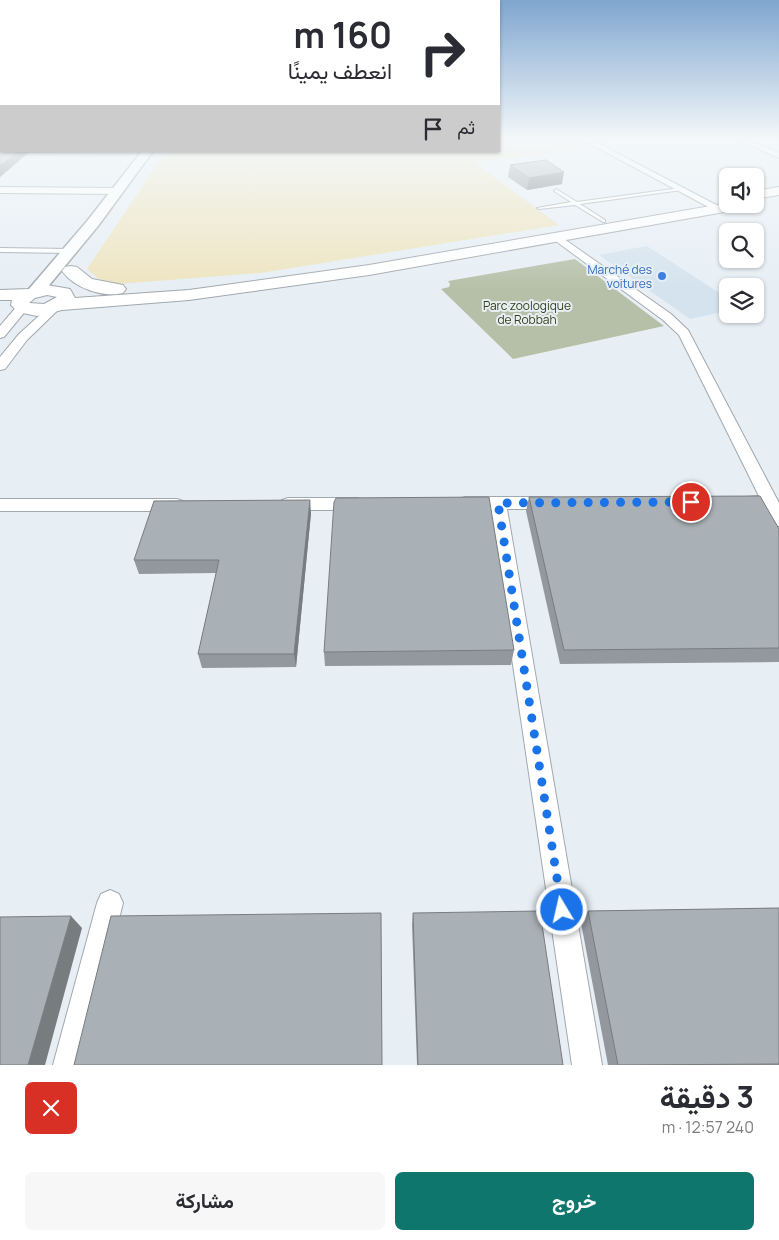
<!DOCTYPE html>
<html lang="ar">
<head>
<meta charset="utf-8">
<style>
	:root { --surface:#fff; --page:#f7f7f7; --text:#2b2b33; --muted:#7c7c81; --accent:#0f766e }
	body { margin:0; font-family:Manrope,Vazirmatn,sans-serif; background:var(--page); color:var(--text); direction:rtl; height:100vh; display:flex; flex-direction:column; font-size:19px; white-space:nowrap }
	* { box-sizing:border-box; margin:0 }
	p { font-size:16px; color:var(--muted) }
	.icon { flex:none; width:28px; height:28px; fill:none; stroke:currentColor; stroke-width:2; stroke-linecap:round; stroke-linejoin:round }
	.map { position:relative; height:1065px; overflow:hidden; direction:ltr }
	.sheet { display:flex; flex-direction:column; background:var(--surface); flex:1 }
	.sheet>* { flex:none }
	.hud { position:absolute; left:0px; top:0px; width:500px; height:152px; box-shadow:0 1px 4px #0004; direction:rtl; background:#fff; color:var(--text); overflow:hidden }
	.fabs { position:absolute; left:719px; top:168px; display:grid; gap:10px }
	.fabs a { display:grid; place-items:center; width:45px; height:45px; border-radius:8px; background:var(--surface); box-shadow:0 1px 4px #0004; font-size:25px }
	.pin { position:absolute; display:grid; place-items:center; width:42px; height:42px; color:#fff; margin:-21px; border:2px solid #fff; border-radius:50%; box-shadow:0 1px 5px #0007 }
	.me { position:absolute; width:55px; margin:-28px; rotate:351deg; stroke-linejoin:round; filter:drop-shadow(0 0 4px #0008) }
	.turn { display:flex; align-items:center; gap:18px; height:105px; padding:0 25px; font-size:22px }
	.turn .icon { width:65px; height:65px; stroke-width:2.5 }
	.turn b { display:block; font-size:35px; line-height:42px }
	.then { display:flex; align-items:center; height:48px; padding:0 25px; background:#0003; gap:10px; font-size:19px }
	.round { display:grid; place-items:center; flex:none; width:52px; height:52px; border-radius:8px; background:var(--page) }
	.overview { display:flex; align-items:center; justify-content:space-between; height:85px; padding:0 25px }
	h1 { font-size:30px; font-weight:700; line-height:38px }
	.action { display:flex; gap:10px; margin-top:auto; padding:10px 25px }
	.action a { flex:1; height:58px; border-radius:8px; background:var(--accent); color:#fff; font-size:20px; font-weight:700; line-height:58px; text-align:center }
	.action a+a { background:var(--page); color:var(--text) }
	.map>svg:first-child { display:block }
	.built { fill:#d5e3ee }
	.green { fill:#b6c0a8 }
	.sand { fill:#eee4bf }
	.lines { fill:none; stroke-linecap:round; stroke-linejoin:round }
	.lane-casing { stroke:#a1a8ae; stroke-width:2 }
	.street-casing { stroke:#a1a8ae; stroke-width:2 }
	.secondary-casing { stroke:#a1a8ae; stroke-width:3 }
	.highway-casing { stroke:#a1a8ae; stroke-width:2 }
	.lane { fill:#fff; fill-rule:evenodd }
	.street { fill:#fff; fill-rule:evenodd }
	.secondary { fill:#fff; fill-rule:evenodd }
	.highway { fill:#fff; fill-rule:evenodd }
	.wall { fill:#92989d }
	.shaded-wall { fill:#777c7f }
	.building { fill:#aab1b6; stroke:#777c7f }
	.route { stroke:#1a73e8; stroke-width:9; stroke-dasharray:0 16.2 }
	.shop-dot { fill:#3f7fe0; stroke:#e7eff5; stroke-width:2 }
	.labels { text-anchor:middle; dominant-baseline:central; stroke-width:4; stroke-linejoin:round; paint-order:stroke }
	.far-shop-label { font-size:12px; fill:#366cbe; stroke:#e7eff5; text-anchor:end }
	.far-park-label { font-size:12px; fill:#334215; stroke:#e7eff5 }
</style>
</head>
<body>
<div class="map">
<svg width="779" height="1065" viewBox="0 0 779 1065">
	<rect width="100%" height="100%" fill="#e7eff5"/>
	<path class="built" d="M647 246 727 298V311L690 319 599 255Z"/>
	<path class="green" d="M575 259 664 326 513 359 441 289 449 287 450 284 448 281Z"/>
	<path class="sand" d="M499 140H577L592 147 475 163 559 225 260 273 118 284 99 279 87 269 166 151H499Z"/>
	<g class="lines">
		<g class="lane-casing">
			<g id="lane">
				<path d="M680 188 682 190 580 204 605 220V222H603L575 205 539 209 537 208 571 202 554 191 556 189 577 202Z"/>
				<path d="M0 248 71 249 74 251 71 253 0 252Z"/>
			</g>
		</g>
		<g class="street-casing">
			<g id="street">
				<path d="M583 140H592L724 209 719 212 716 211Z"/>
				<path d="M739 140H748L779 153V158Z"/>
				<path d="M0 187 119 188 123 191 119 194 0 193Z"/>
				<path d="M557 234 671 314 688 330 779 503V526L773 524 764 508 734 506 732 502 734 498 759 496 679 335 663 320 553 239 552 237Z"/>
				<path d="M56 302 60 304 62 306 60 308 27 340 5 369 0 370V357L19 334 52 304Z"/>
				<path d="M22 304 28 308 4 337 0 338V326L18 305Z"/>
				<path d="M465 497H552L558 499 560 503 558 507 552 509H507L602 1065H572L490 509 459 507 457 503 459 499Z"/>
				<path d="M288 498H357L363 500 365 504 363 508 357 510H288L282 508 280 504 282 500Z"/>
				<path d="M0 499H177L183 501 185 505 183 509 177 511H0Z"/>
				<path d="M110 890 119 894 123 903 83 1065H53L97 903 101 894Z"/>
			</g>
		</g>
		<g class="secondary-casing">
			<path id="secondary" d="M142 151H153L98 226 41 295H29L27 292 29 289 88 220Z"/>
		</g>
		<g class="highway-casing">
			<g id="highway">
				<path d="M779 187V195L755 199V191Z"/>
				<path d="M728 203 754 204 752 207 747 208 369 275 189 300 62 310 37 316 18 312 11 305 12 300H0V290L29 289 47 285 70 289 75 298 189 290 369 265ZM47 295 57 297 44 304 29 303 35 298Z"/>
				<path d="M71 266 77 267 92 279 123 285 126 289 123 293C103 298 74 288 62 271L65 267Z"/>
			</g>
		</g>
		<use href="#lane" class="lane"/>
		<use href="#street" class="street"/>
		<use href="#secondary" class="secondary"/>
		<use href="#highway" class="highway"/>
	</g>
	<g class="wall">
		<path d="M0 140 1 151H95L94 152 28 153 0 177Z"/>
		<path d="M510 165 562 184 527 190 508 177Z"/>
		<path d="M529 497 779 529V662L560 664 526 511Z"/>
		<path d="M311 513 296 667 202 668 198 654 216 573 139 574 134 560Z"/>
		<path d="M514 650 511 665 325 666 324 652Z"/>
		<path d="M779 908V1065H608L581 923 588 911Z"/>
		<path d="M413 913 563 1065H417L412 925Z"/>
	</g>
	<g class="shaded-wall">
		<path d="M18 151H27L28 153 0 177V166Z"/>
		<path d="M564 172 562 184 527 190 529 178Z"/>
		<path d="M310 500 311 513 296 667 294 654Z"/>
		<path d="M71 916 82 928 45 1065H28Z"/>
	</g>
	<g class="building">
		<path d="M0 140H1V151H18L0 166Z"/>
		<path d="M546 160 564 172 529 178 510 165Z"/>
		<path d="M760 496 779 529V648L564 650 529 497Z"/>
		<path d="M489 497 514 650 324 652 334 502 336 498Z"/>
		<path d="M310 500 294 654H198L219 560H134L154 501Z"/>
		<path d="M779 908V1064L618 1065 588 911Z"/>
		<path d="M540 911 563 1065H418L413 913Z"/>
		<path d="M381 913 382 1065H74L111 916Z"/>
		<path d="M71 916 28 1065H0V917Z"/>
	</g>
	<linearGradient id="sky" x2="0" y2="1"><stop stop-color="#7fa6cf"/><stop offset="0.48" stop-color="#f4f8fa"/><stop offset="1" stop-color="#f4f8fa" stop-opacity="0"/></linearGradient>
	<rect width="779" height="289" fill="url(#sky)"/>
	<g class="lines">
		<path class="route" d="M562 910 498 503 691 502"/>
	</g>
	<circle class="shop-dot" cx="662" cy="276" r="5"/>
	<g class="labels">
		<g class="far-shop-label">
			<text x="652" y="269">Marché des<tspan x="652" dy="14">voitures</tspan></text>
		</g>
		<g class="far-park-label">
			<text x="527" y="305">Parc zoologique<tspan x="527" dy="14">de Robbah</tspan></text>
		</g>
	</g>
</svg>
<div class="fabs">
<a><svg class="icon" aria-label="sound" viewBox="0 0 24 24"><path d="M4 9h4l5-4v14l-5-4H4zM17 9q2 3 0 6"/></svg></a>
<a><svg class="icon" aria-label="search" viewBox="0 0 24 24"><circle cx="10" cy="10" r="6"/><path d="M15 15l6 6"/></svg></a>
<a><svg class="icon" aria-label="layers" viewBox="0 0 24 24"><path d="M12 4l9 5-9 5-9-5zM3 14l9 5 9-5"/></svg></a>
</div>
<div class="pin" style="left:691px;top:502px;background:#d93025"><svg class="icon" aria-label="arrive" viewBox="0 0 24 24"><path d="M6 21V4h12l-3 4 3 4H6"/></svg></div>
<svg class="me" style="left:562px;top:910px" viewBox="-20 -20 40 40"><circle r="17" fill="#1a73e8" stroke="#fff" stroke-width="3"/><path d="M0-11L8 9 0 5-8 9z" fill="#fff"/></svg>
<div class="hud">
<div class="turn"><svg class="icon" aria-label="right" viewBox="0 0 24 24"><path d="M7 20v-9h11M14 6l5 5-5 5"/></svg><div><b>160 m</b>انعطف يمينًا</div></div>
<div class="then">ثم<svg class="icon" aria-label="arrive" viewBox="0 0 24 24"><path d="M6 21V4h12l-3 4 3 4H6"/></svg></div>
</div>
</div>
<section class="sheet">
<div class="overview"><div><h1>3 دقيقة</h1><p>240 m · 12:57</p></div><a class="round" style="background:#d93025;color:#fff"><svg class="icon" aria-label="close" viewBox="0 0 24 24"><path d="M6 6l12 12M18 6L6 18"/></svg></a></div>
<div class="action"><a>خروج</a><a>مشاركة</a></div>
</section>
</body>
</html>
